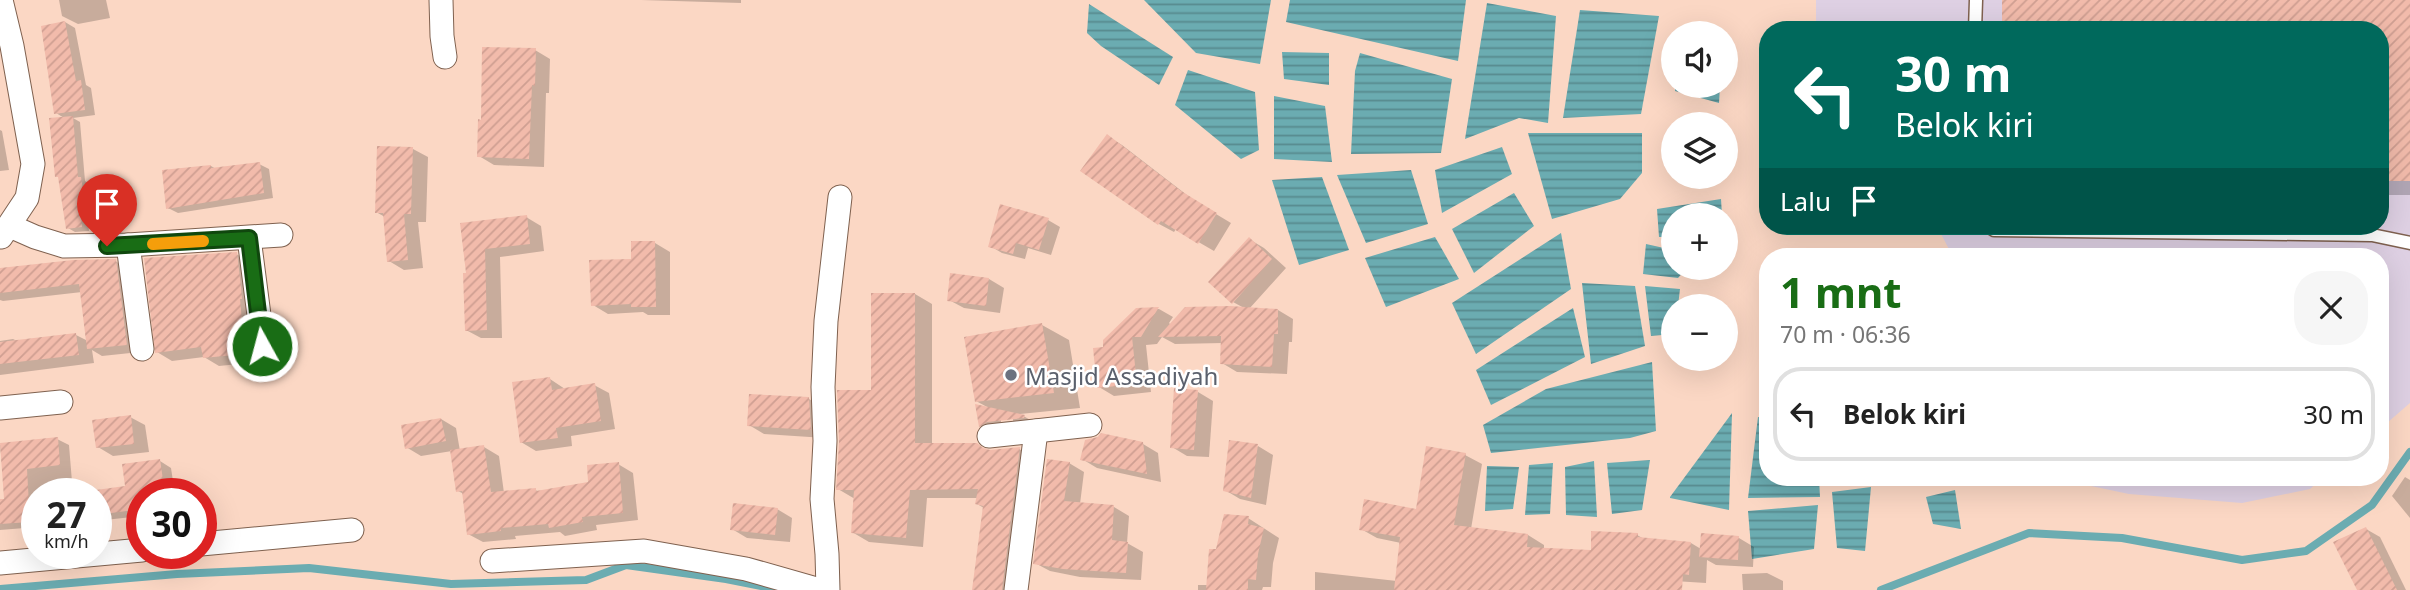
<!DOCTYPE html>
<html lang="id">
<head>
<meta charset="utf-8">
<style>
	:root { --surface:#fff; --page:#f6f6f6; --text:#222; --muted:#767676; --line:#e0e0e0; --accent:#196d15 }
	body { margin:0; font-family:"Noto Sans",sans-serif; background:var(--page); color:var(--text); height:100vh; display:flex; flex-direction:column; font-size:26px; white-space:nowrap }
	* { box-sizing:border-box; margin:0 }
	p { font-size:23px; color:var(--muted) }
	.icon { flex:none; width:38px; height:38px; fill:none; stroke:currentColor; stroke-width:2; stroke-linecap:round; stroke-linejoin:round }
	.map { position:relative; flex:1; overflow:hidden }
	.side { position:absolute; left:1759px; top:248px; width:630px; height:238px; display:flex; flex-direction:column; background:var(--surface); border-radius:28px; box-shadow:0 7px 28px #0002 }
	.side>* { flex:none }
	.top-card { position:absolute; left:1759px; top:21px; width:630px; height:214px; border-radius:28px; box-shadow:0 7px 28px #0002; background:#00695c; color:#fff; overflow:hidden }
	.tools { position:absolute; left:1661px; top:21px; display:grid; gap:14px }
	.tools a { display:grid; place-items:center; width:77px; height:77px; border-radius:50%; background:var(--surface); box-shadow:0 7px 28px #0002; font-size:35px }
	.speed { position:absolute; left:21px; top:478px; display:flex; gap:14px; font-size:35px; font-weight:700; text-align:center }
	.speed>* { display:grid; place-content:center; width:91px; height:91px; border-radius:50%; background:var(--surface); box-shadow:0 7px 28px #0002; line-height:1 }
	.speed small { font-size:18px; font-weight:400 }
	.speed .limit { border:10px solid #d22; background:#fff; color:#111 }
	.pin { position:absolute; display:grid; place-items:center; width:60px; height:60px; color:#fff; margin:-72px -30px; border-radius:50% 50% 50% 0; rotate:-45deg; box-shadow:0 0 7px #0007 }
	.pin .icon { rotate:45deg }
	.me { position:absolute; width:77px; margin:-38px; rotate:353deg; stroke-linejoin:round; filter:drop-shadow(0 0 5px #0008) }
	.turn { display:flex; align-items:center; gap:24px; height:147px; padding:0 21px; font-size:32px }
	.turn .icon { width:91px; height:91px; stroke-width:2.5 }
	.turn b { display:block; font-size:49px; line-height:60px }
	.then { display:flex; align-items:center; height:66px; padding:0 21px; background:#0003; gap:14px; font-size:26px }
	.round { display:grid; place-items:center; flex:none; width:74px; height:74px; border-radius:28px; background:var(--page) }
	.overview { display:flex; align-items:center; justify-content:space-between; height:119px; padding:0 21px }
	h1 { font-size:42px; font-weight:700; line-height:52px; color:var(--accent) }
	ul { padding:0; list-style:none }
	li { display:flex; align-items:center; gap:21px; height:94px; margin:0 14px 10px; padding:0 7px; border:4px solid var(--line); border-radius:28px }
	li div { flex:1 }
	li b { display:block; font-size:26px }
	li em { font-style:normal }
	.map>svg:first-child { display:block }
	.commercial { fill:#ded0e3 }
	.water { fill:url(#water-rules) }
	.shadow { fill:#0003; fill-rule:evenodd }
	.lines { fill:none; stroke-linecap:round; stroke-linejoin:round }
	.stream { stroke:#6bacb1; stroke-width:8 }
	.building { fill:url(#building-hatch) }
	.service-casing { stroke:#7f614f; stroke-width:15 }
	.minor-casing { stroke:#7f614f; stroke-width:25 }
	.service { stroke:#fff; stroke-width:12 }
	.minor { stroke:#fff; stroke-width:23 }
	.route-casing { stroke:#10470e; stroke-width:18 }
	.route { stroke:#196d15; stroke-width:12 }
	.slow { stroke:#f59e0b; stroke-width:12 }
	.worship-dot { fill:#6b7280; stroke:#fff; stroke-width:2.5 }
	.labels { text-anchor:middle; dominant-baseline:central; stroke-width:5; stroke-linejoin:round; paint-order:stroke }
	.worship-label { font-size:24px; fill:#5b616d; stroke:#fff; text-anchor:start }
</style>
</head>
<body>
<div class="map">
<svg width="2410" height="590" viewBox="0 0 2410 590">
	<defs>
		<pattern id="water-rules" width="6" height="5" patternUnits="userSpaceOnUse" patternTransform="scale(1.75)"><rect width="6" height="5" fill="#6bacb1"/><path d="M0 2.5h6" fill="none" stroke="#578a8e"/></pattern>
		<pattern id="building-hatch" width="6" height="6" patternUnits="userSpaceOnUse" patternTransform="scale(1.75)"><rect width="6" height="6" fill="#f2bbab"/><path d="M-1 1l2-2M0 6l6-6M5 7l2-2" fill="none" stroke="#cf9f92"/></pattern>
	</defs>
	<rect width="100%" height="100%" fill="#fbd7c4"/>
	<g class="commercial">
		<path d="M1816 0H2410V403L2380 429V257H1953L1937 226H2380V30H1816Z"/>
		<path d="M2045 478H2322L2310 489 2242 503 2129 494 2072 482 2046 480Z"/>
	</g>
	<g class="water">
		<path d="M1144 0H1271L1260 64 1196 53Z"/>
		<path d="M1290 0H1466L1458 61 1286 22Z"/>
		<path d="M1487 3 1556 16 1548 123 1519 118 1465 139Z"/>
		<path d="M1089 4 1173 57 1159 85 1101 46 1087 33Z"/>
		<path d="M1580 10 1659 16 1641 114 1563 118Z"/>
		<path d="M1282 52 1329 53V85L1284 79Z"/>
		<path d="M1360 53 1452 79 1441 153 1351 154 1355 71Z"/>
		<path d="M1188 70 1255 92 1259 150 1241 159 1175 105Z"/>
		<path d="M1675 86H1720L1719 103 1675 91Z"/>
		<path d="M1274 96 1325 106 1332 162 1274 159Z"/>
		<path d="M1528 133H1642V173L1620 199 1552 219Z"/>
		<path d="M1502 147 1512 174 1442 213 1435 170Z"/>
		<path d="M1411 170 1428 224 1366 243 1337 175Z"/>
		<path d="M1322 177 1349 250 1299 265 1272 180Z"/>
		<path d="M1514 193 1534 226 1474 273 1452 229Z"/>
		<path d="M1721 199 1722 215H1673V237H1659L1657 209Z"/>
		<path d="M1561 233 1571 289 1476 354 1452 303Z"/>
		<path d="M1435 237 1459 279 1386 307 1365 258Z"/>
		<path d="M1646 244 1673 250V268H1687L1678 278 1643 274Z"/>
		<path d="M1582 283 1635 286 1645 346 1591 364Z"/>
		<path d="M1645 286 1680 289 1678 306H1673V334L1651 336Z"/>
		<path d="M1573 308 1585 357 1491 405 1476 370Z"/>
		<path d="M1652 362 1656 431 1630 438 1491 453 1483 425 1546 389Z"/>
		<path d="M1732 413 1729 510 1670 498V497Z"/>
		<path d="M1758 417 1767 418 1768 478H1819L1820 497 1748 498Z"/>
		<path d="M1650 460 1642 510 1612 514 1607 463Z"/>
		<path d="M1594 461 1597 517 1566 515 1565 467Z"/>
		<path d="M1553 463 1550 514 1525 515 1529 465Z"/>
		<path d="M1487 466 1519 467 1513 509 1485 511Z"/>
		<path d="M1871 487 1865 551 1837 548 1832 492Z"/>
		<path d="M1955 490 1961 529 1933 524 1926 497Z"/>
		<path d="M1818 505 1814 549 1752 559 1748 511Z"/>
	</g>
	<g class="shadow">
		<path d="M59 0H106L110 18 78 24 62 16Z"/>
		<path d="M641 0H741V3Z"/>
		<path d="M2004 0H2410V195H2380V30Z"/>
		<path d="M65 22 75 28 86 85 91 88 95 115 73 118 80 122 85 181 88 183 93 213 87 214 89 231 75 232 68 228 66 119 56 113Z"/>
		<path d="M535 50 550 59 549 93H546L544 167 494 165 479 156 482 121Z"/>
		<path d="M0 130 2 131 9 170 0 171Z"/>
		<path d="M1107 136 1122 145 1196 202 1231 223 1214 251 1176 229 1174 232 1159 224Z"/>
		<path d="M413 149 428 157 426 222H418L423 268 404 270 389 261 385 217 376 212Z"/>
		<path d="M259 164 269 169 273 198 178 213 168 208 211 166 216 169Z"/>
		<path d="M1001 206 1048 220 1060 227 1051 255 1028 248 1025 259 1002 253 990 246Z"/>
		<path d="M526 217 541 226 544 251 500 257 502 338H481L466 330 468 275 462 225Z"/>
		<path d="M1249 239 1264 248 1286 268 1249 309 1278 310 1293 319 1292 342H1289L1287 374 1237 372 1222 363 1223 343 1175 344 1162 337 1157 344 1146 345 1151 392 1114 396 1099 387 1105 348 1136 310 1159 309 1173 317 1169 323 1171 325 1244 308 1233 302Z"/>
		<path d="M655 243 670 252V315H648L643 312 608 314 593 305 633 260Z"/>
		<path d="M236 254 251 262 259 362 219 366 204 357 172 361 157 352Z"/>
		<path d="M115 261 129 269 140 352 102 356 92 350 94 363 0 375V341L13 339 17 341 76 335 88 341 82 292 3 301 0 300V270Z"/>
		<path d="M989 279 1004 288 1000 313 964 308 949 300Z"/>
		<path d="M915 294 932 304V445L988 451 1019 449 1036 458 1020 590H974L984 508 977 504 978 498H927L923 547 869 542 852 532 855 499 838 489 873 392Z"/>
		<path d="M1042 325 1069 340 1080 408 1020 414 1051 432 1007 441 980 426 989 408 976 401ZM1013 418V421L1001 422V419Z"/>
		<path d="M550 379 565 389 594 385 609 393 615 429 571 436 572 446 536 451 521 442Z"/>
		<path d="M1198 392 1213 401 1209 457 1187 456 1172 447Z"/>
		<path d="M809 399 824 408 825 438 764 434 749 425Z"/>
		<path d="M130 417 145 425 149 452 113 456 98 447Z"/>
		<path d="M441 419 456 428 460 451 484 447 499 456 504 493 535 490 540 492 590 483 618 464 633 473 638 520 596 525 597 530 565 536 560 532 515 536 516 539 483 542 468 534 464 494 458 491 452 451 421 456 406 447Z"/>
		<path d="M1099 438 1143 444 1158 453 1161 482 1097 468 1082 459Z"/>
		<path d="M57 439 69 445 73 494H37V527L0 530V533V501H6L0 445Z"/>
		<path d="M1258 446 1273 455 1266 505 1240 499 1225 490Z"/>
		<path d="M1465 455 1482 464 1471 529 1528 535 1544 545V549L1592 552 1637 535 1646 540 1691 543 1701 549 1739 538 1754 547 1753 567 1716 565 1707 560 1706 583 1658 580 1657 590H1315V572L1397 581 1401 543 1377 538 1361 529 1417 511Z"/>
		<path d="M160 461 171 468 175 494H142V523L132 517 96 521V494H84L127 488Z"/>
		<path d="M1069 463 1084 472 1080 504 1114 507 1129 516 1127 543 1143 552 1141 580 1080 577 1050 571 1035 563Z"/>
		<path d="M2405 477 2410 480V518L2392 496Z"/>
		<path d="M777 509 792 518 790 542 747 538 732 529Z"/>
		<path d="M1248 518 1279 538 1273 563 1271 587H1263L1262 590H1198V585H1208Z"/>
		<path d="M2366 529 2380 537 2406 590H2359Z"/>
		<path d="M1767 573 1783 581V590H1743L1742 574Z"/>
	</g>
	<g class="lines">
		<g class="stream">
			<path d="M0 589 177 574 309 568 451 584 586 580 626 565 726 579 781 590"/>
			<path d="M1881 590 2029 533 2122 538 2242 560 2306 551 2372 505 2410 452"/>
		</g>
	</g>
	<g class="building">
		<path d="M2002 0H2410V181H2380V30H2002Z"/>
		<path d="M65 21 76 81 81 80 85 110 54 114 41 26Z"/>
		<path d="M482 47 536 48 535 86 532 85 529 159 477 157 478 119 481 120Z"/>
		<path d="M73 116 78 177H81L86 209 81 210 82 227 66 229 58 177H55L49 118Z"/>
		<path d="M1107 134 1181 191 1217 213 1198 244 1161 221 1158 225 1080 171Z"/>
		<path d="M377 146 413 147 411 214H404L408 260 387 262 383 213H375Z"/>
		<path d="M260 162 264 193 166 209 162 170 211 165V168Z"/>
		<path d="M1000 204 1049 218 1039 250 1016 243 1013 254 988 247Z"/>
		<path d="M527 215 530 244 485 249 487 330 465 331 463 273H466L460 223Z"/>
		<path d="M1249 237 1272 259 1232 304 1208 282Z"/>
		<path d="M631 241H655L656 307H631V304L591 306 589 260 631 259Z"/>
		<path d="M237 252 241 287 242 299H240L245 354 203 358 201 347 155 353 144 258Z"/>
		<path d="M116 259 127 345 87 349 79 284 0 293V268L73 260Z"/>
		<path d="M950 273 989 278 986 306 947 301Z"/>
		<path d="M871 293H915V443H977L983 448 990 450 1020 447 1002 590H972L983 506 975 504 978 489 910 490 906 538 851 533 854 490H836L839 442 837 390H871Z"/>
		<path d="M1230 306 1278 309V334H1274L1272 367 1220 364 1221 336 1158 337 1185 307Z"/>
		<path d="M1159 307 1141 337H1132L1137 384 1097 388 1093 348 1103 347V340L1136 308Z"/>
		<path d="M1042 323 1054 393 975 402 964 337Z"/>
		<path d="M76 333 79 355 0 364V342Z"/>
		<path d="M550 377 552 390 595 383 601 421 556 428 558 438 520 443 512 382Z"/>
		<path d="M1174 388 1198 390 1194 450 1170 448Z"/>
		<path d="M749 394 809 397 811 430 747 426Z"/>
		<path d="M975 404 1025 415 1024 418 987 422 979 427Z"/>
		<path d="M131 415 134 444 96 448 92 420Z"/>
		<path d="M441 418 446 441 405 449 401 425Z"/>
		<path d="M1101 433 1143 442 1147 474 1080 460 1085 440 1098 437Z"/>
		<path d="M58 437 60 465 27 469 30 522 0 524V499H4L0 443Z"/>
		<path d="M1229 440 1258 444 1251 498 1223 491Z"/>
		<path d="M484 445 491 492 536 488V491L588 482 587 465 619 462 623 513 582 517 583 522 549 528 548 524 501 528V531L467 535 462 491 456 492 450 450Z"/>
		<path d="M1426 446 1466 453 1454 525 1528 534 1527 547 1591 550V531L1638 533V537L1691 542 1689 575 1683 574 1682 590H1394L1400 537 1359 530 1364 499 1416 509Z"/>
		<path d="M160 459 165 494H142V509L96 515V490L125 486 122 464Z"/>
		<path d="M1047 459 1070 462 1064 501 1114 505 1112 540 1128 542 1126 573 1063 569 1033 564Z"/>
		<path d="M733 503 778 508 775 535 730 530Z"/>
		<path d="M1224 514 1249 516 1248 524 1264 528 1258 554 1256 580 1248 579V590H1206L1209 549H1216Z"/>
		<path d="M2366 527 2397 590H2357L2333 542Z"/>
		<path d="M1701 533 1739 536 1738 560 1699 557Z"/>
	</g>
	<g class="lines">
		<g class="service-casing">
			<g id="service">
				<path d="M1975 30 1976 0"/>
				<path d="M1988 226 1994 230 2372 235 2410 243"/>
			</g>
		</g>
		<g class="minor-casing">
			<g id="minor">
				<path d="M441 0 442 36 445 57"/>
				<path d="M10 226 35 237 64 246 128 245 281 235"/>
				<path d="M1 237 27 198 33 164 12 46 1 0"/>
				<path d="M249 238 263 346"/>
				<path d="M128 245 142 349"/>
				<path d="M0 408 61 402"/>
				<path d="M989 436 1090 425"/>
				<path d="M201 544 352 530"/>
				<path d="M492 561 644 551 746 569 820 590"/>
				<path d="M0 563 142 550"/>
				<path d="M828 590 827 554 822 499 825 441 823 387 826 321 840 197"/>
				<path d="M1016 590 1036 431"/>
			</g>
		</g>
		<use href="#service" class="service"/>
		<use href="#minor" class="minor"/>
	</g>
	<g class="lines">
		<g class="route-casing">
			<path id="route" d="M107 246 249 238 262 346"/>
		</g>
		<use href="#route" class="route"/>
		<path class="slow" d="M153 244 203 241"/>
	</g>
	<circle class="worship-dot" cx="1011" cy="375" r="7"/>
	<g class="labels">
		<g class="worship-label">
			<text x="1025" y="375">Masjid Assadiyah</text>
		</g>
	</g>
</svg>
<div class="tools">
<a><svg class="icon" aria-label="sound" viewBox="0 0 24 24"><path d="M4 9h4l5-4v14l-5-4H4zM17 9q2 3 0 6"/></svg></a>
<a><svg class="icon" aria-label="layers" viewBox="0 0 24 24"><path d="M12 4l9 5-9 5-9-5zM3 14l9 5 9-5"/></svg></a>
<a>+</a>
<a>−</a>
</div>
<div class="speed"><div>27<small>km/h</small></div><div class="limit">30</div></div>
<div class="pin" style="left:107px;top:246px;background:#d93025"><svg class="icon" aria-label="arrive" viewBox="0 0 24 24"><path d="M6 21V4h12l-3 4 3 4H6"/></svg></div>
<svg class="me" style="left:262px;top:346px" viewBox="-20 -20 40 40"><circle r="17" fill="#196d15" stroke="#fff" stroke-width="3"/><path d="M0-11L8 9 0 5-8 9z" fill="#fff"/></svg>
<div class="top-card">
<div class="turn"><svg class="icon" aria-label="left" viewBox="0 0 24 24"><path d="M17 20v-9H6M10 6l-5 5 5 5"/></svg><div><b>30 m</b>Belok kiri</div></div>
<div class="then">Lalu<svg class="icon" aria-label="arrive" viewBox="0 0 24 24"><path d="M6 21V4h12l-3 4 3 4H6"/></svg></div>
</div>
<section class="side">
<div class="overview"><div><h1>1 mnt</h1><p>70 m · 06:36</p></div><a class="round"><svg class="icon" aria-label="close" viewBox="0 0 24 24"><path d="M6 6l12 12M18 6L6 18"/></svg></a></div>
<ul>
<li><svg class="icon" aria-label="left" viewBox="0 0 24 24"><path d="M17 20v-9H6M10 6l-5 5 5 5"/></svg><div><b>Belok kiri</b></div><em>30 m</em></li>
</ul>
</section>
</div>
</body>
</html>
